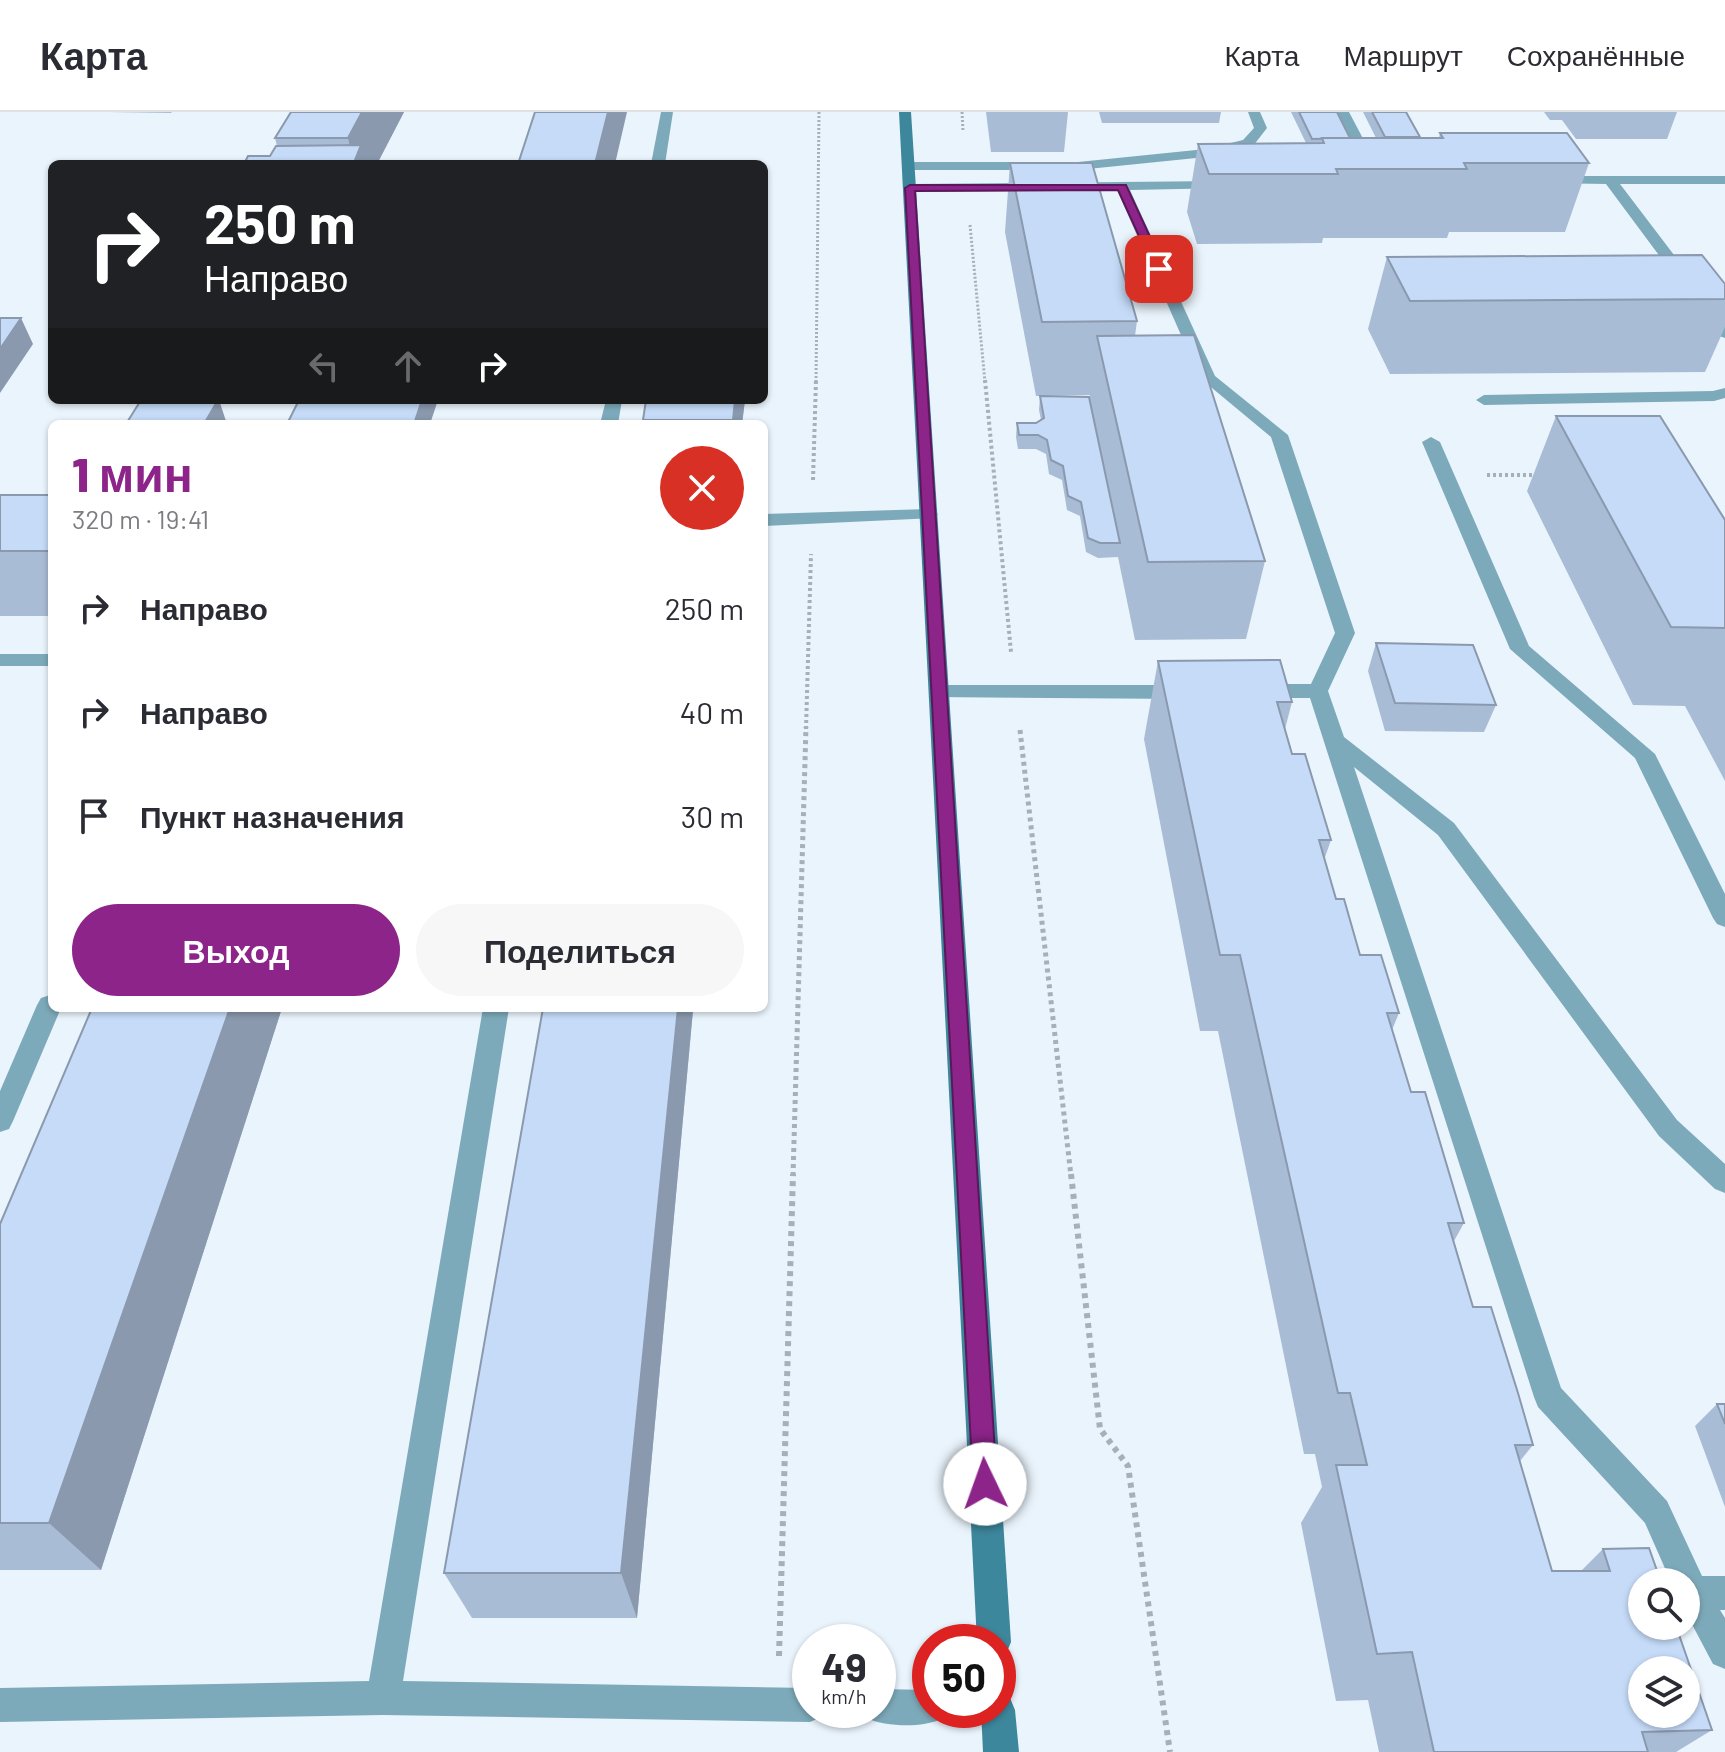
<!DOCTYPE html>
<html lang="ru">
<head>
<meta charset="utf-8">
<style>
	:root { --surface:#fff; --page:#f7f7f7; --text:#2b2b33; --muted:#7c7c81; --line:#e1e1e2; --accent:#8c2489 }
	body { margin:0; font-family:Barlow,sans-serif; background:var(--page); color:var(--text); height:100vh; display:flex; flex-direction:column; font-size:30px; white-space:nowrap }
	* { box-sizing:border-box; margin:0 }
	p { font-size:26px; color:var(--muted) }
	.icon { flex:none; width:44px; height:44px; fill:none; stroke:currentColor; stroke-width:2; stroke-linecap:round; stroke-linejoin:round }
	.map { position:relative; flex:1; overflow:hidden }
	.panel { position:absolute; left:48px; top:308px; width:720px; height:592px; display:flex; flex-direction:column; background:var(--surface); border-radius:12px; box-shadow:0 2px 6px #0004 }
	.panel>* { flex:none }
	.banner { position:absolute; left:48px; top:48px; width:720px; height:244px; border-radius:12px; box-shadow:0 2px 6px #0004; background:#202124; color:#fff; overflow:hidden }
	.fabs { position:absolute; left:1628px; top:1456px; display:grid; gap:16px }
	.fabs a { display:grid; place-items:center; width:72px; height:72px; border-radius:50%; background:var(--surface); box-shadow:0 2px 6px #0004; font-size:40px }
	.speed { position:absolute; left:792px; top:1512px; display:flex; gap:16px; font-size:40px; font-weight:700; text-align:center }
	.speed>* { display:grid; place-content:center; width:104px; height:104px; border-radius:50%; background:var(--surface); box-shadow:0 2px 6px #0004; line-height:1 }
	.speed small { font-size:20px; font-weight:400 }
	.speed .limit { border:12px solid #d22; background:#fff; color:#111 }
	.pin { position:absolute; display:grid; place-items:center; width:68px; height:68px; color:#fff; margin:-34px; border-radius:16px; box-shadow:0 4px 12px #0006 }
	.me { position:absolute; width:88px; margin:-44px; rotate:357deg; stroke-linejoin:round; filter:drop-shadow(0 0 6px #0008) }
	.turn { display:flex; align-items:center; gap:28px; height:168px; padding:0 24px; font-size:36px }
	.turn .icon { width:104px; height:104px; stroke-width:2.5 }
	.turn b { display:block; font-size:56px; line-height:68px }
	.lanes { display:flex; align-items:center; height:76px; padding:0 24px; background:#0003; justify-content:center; gap:40px; direction:ltr }
	.lanes .off { opacity:.35 }
	.round { display:grid; place-items:center; flex:none; width:84px; height:84px; border-radius:42px; background:var(--page) }
	.headline { display:flex; align-items:center; justify-content:space-between; height:136px; padding:0 24px }
	h1 { font-size:48px; font-weight:800; line-height:60px; color:var(--accent) }
	.button { display:flex; gap:16px; margin-top:auto; padding:16px 24px }
	.button a { flex:1; height:92px; border-radius:48px; background:var(--accent); color:#fff; font-size:32px; font-weight:800; line-height:92px; text-align:center }
	.button a+a { background:var(--page); color:var(--text) }
	ul { padding:0; list-style:none }
	li { display:flex; align-items:center; gap:24px; height:104px; padding:0 24px }
	li div { flex:1 }
	li b { display:block; font-size:30px }
	li em { font-style:normal }
	header { display:flex; align-items:center; gap:48px; box-sizing:border-box; height:112px; padding:0 40px; background:var(--surface); border-bottom:2px solid var(--line) }
	header strong { font-size:38px }
	nav { display:flex; gap:44px; margin-inline-start:auto; font-size:28px }
	.map>svg:first-child { display:block }
	.lines { fill:none; stroke-linecap:round; stroke-linejoin:round }
	.path-far3 { stroke:#a6b0b7; stroke-width:3; stroke-dasharray:2 2; stroke-linecap:butt }
	.path-far2 { stroke:#a6b0b7; stroke-width:4; stroke-dasharray:3 3; stroke-linecap:butt }
	.path-far1 { stroke:#a6b0b7; stroke-width:5; stroke-dasharray:4 4; stroke-linecap:butt }
	.path { stroke:#a6b0b7; stroke-width:6; stroke-dasharray:5 5; stroke-linecap:butt }
	.service { fill:#7daaba; fill-rule:evenodd }
	.secondary { fill:#3d879d; fill-rule:evenodd }
	.wall { fill:#a9bcd5 }
	.shaded-wall { fill:#8a99ae }
	.building { fill:#c5dbf8; stroke:#8a99ae; stroke-width:2; fill-rule:evenodd }
	.route { fill:#8c2489; stroke:#5b1759; stroke-width:2 }
</style>
</head>
<body>
<header>
<strong>Карта</strong>
<nav><a>Карта</a><a>Маршрут</a><a>Сохранённые</a></nav>
</header>
<div class="map">
<svg width="1725" height="1640" viewBox="0 0 1725 1640">
	<rect width="100%" height="100%" fill="#eaf4fc"/>
	<g class="lines">
		<g class="path-far3">
			<path d="M962 0 963 19"/>
			<path d="M970 113 985 270"/>
			<path d="M816 270 819 0"/>
		</g>
		<g class="path-far2">
			<path d="M985 268 1011 540"/>
			<path d="M1487 363H1537"/>
			<path d="M813 368 816 268"/>
			<path d="M806 617 811 442"/>
		</g>
		<g class="path-far1">
			<path d="M1020 618 1071 1064"/>
			<path d="M793 1064 806 615"/>
		</g>
		<g class="path">
			<path d="M1071 1062 1100 1317 1128 1354 1170 1640"/>
			<path d="M779 1544 793 1062"/>
		</g>
		<g class="service">
			<path d="M661 0H673L665 52H651Z"/>
			<path d="M1248 0H1260L1267 16 1253 34 1206 45 1078 58H909L902 54 909 50H1078L1206 37 1243 28 1254 16Z"/>
			<path d="M1337 0H1349L1378 55 1376 58 1364 55Z"/>
			<path d="M1551 64H1725V72H1620L1725 210V226L1719 224 1606 72 1546 71V65Z"/>
			<path d="M1223 69 1228 70V76L1130 78 1215 264 1288 323 1355 521 1328 579 1344 625 1454 711 1677 1008 1725 1052V1081L1715 1077 1659 1024 1438 723 1354 655 1561 1276 1667 1389 1702 1464H1725V1498H1720L1725 1506V1557L1713 1552 1686 1501V1470H1671L1645 1411 1538 1295 1534 1285 1310 586H1258L1248 579 1258 572H1311L1335 521 1271 325 1200 266 1117 78 910 80 903 76 910 72Z"/>
			<path d="M1725 276V286L1714 289 1484 293 1476 288 1484 283 1713 279Z"/>
			<path d="M606 288H622L618 312H600Z"/>
			<path d="M1431 325 1440 330 1529 534 1655 642 1725 782V815L1717 812 1713 806 1635 646 1510 537 1422 330Z"/>
			<path d="M929 397 938 402 935 406 764 414V402Z"/>
			<rect x="0" y="542" width="52" height="12"/>
			<path d="M939 573H1185L1195 580 1185 587 932 585 929 580 932 575Z"/>
			<path d="M50 883 52 896H61L13 1009 9 1017 0 1020V979L37 893 41 886Z"/>
			<path d="M483 896H509L403 1569 810 1576V1598H825L822 1605 810 1610 383 1603 0 1610V1576L369 1569Z"/>
			<path d="M878 1577 930 1578V1598H946L942 1607C921 1616 887 1615 866 1606L862 1598H878Z"/>
		</g>
		<g class="secondary">
			<path d="M899 0H911L1011 1530 1006 1542 998 1545V1530H977Z"/>
			<path d="M998 1581 1010 1586 1015 1598 1019 1640H983L981 1598H998Z"/>
		</g>
	</g>
	<g class="wall">
		<path d="M108 0H172L171 1Z"/>
		<path d="M404 0 377 52 270 44 277 34 275 26Z"/>
		<path d="M986 0H1068L1064 40H991Z"/>
		<path d="M1099 0H1221L1219 11H1102Z"/>
		<path d="M1291 0H1337L1350 26H1376L1363 0H1406L1420 26H1439L1440 21 1589 51 1565 120H1449L1447 126H1323L1322 131 1197 132 1187 100 1198 32 1306 31Z"/>
		<path d="M1544 0H1677L1667 27H1576L1562 8H1550Z"/>
		<path d="M1010 51 1137 209 1135 224 1265 449 1246 527 1135 528 1118 445 1098 446 1086 440 1080 404 1067 398 1062 368 1049 362 1046 342 1036 337H1018L1016 325 1017 311H1036L1041 308 1039 298 1040 284 1089 285 1090 283 1036 284 1005 120Z"/>
		<path d="M1387 145 1725 172V215L1705 260 1390 262 1368 217Z"/>
		<path d="M745 288 742 312H643V308Z"/>
		<path d="M1556 304 1725 408V669L1685 594 1633 593 1527 379Z"/>
		<rect x="0" y="383" width="52" height="121"/>
		<path d="M1376 531 1496 593 1484 620 1385 619 1368 559Z"/>
		<path d="M1158 549 1292 590 1285 617 1292 642 1331 728 1324 748 1336 787 1360 843 1399 901 1392 918 1411 980 1464 1111 1454 1129 1473 1195 1533 1333 1520 1349 1552 1459H1581L1603 1437 1712 1618 1676 1640H1379L1368 1588 1336 1589 1301 1411 1322 1375 1315 1342H1304L1218 919H1200L1144 627Z"/>
		<path d="M92 896H282L101 1458H0V1112Z"/>
		<path d="M693 898 637 1506H472L444 1461Z"/>
		<path d="M1717 1292H1725V1395L1695 1314Z"/>
	</g>
	<g class="shaded-wall">
		<path d="M362 0H404L377 52H354L348 26Z"/>
		<path d="M608 0H627L615 52H595Z"/>
		<path d="M21 206 33 232 0 281V237Z"/>
		<path d="M219 288 227 312H204Z"/>
		<path d="M422 288H438L430 312H414Z"/>
		<path d="M735 288H745L742 312H733Z"/>
		<path d="M230 896H282L101 1458 49 1411Z"/>
		<path d="M678 896H692L693 898 637 1506 621 1461Z"/>
	</g>
	<g class="building">
		<path d="M291 0H362L348 26H275Z"/>
		<path d="M535 0H608L595 52H518Z"/>
		<path d="M1299 0H1337L1350 26 1312 27Z"/>
		<path d="M1372 0H1406L1420 25H1385Z"/>
		<path d="M1440 21H1567L1589 51H1464L1467 57H1336L1338 62H1209L1198 32 1324 31 1322 26H1443Z"/>
		<path d="M361 33 355 48H369L368 52H244L248 44H270L276 34Z"/>
		<path d="M1010 51H1092L1137 209 1042 210Z"/>
		<path d="M1702 143 1725 172V187L1410 189 1387 145Z"/>
		<path d="M0 206H21L0 237Z"/>
		<path d="M1194 223 1265 449 1148 450 1097 224Z"/>
		<path d="M1040 284 1089 285 1120 431H1100L1088 426 1081 390 1068 384 1063 354 1051 348 1047 328 1038 323H1019L1017 311H1036L1044 306Z"/>
		<path d="M141 288H218L204 312H126Z"/>
		<path d="M299 288H422L414 312H287Z"/>
		<path d="M646 288H735L733 308H643Z"/>
		<path d="M1556 304H1660L1725 408V516L1671 515Z"/>
		<rect x="0" y="383" width="52" height="56"/>
		<path d="M1376 531 1473 533 1496 593 1395 591Z"/>
		<path d="M1280 548 1292 590H1277L1292 642H1305L1331 728H1319L1336 787H1344L1360 843H1381L1399 901H1387L1411 980H1425L1464 1111H1448L1473 1195H1491L1518 1281 1533 1333H1515L1552 1459H1610L1603 1437 1649 1436 1661 1470H1642V1514H1676L1712 1618 1642 1620 1648 1640H1434L1412 1540 1377 1542 1336 1353H1367L1350 1281H1338L1240 843H1220L1158 549ZM1642 1558H1686V1602H1642Z"/>
		<path d="M92 896H230L49 1411H0V1112Z"/>
		<path d="M543 896H678L621 1461H444Z"/>
		<path d="M1717 1292H1725V1312Z"/>
	</g>
	<path class="route" d="M910 73H1126L1165 157 1159 160 1154 157 1118 78 915 79 997 1372 993 1380 985 1383 976 1380 973 1372 905 76Z"/>
</svg>
<div class="fabs">
<a><svg class="icon" aria-label="search" viewBox="0 0 24 24"><circle cx="10" cy="10" r="6"/><path d="M15 15l6 6"/></svg></a>
<a><svg class="icon" aria-label="layers" viewBox="0 0 24 24"><path d="M12 4l9 5-9 5-9-5zM3 14l9 5 9-5"/></svg></a>
</div>
<div class="speed"><div>49<small>km/h</small></div><div class="limit">50</div></div>
<div class="pin" style="left:1159px;top:157px;background:#d93025"><svg class="icon" aria-label="arrive" viewBox="0 0 24 24"><path d="M6 21V4h12l-3 4 3 4H6"/></svg></div>
<svg class="me" style="left:985px;top:1372px" viewBox="-20 -20 40 40"><circle r="19" fill="#fff"/><path d="M0-13L10 11 0 6-10 11z" fill="#8c2489"/></svg>
<div class="banner">
<div class="turn"><svg class="icon" aria-label="right" viewBox="0 0 24 24"><path d="M7 20v-9h11M14 6l5 5-5 5"/></svg><div><b>250 m</b>Направо</div></div>
<div class="lanes"><svg class="icon off" aria-label="left" viewBox="0 0 24 24"><path d="M17 20v-9H6M10 6l-5 5 5 5"/></svg><svg class="icon off" aria-label="ahead" viewBox="0 0 24 24"><path d="M12 20V5M6 11l6-6 6 6"/></svg><svg class="icon" aria-label="right" viewBox="0 0 24 24"><path d="M7 20v-9h11M14 6l5 5-5 5"/></svg></div>
</div>
<section class="panel">
<div class="headline"><div><h1>1 мин</h1><p>320 m · 19:41</p></div><a class="round" style="background:#d93025;color:#fff"><svg class="icon" aria-label="close" viewBox="0 0 24 24"><path d="M6 6l12 12M18 6L6 18"/></svg></a></div>
<ul>
<li><svg class="icon" aria-label="right" viewBox="0 0 24 24"><path d="M7 20v-9h11M14 6l5 5-5 5"/></svg><div><b>Направо</b></div><em>250 m</em></li>
<li><svg class="icon" aria-label="right" viewBox="0 0 24 24"><path d="M7 20v-9h11M14 6l5 5-5 5"/></svg><div><b>Направо</b></div><em>40 m</em></li>
<li><svg class="icon" aria-label="arrive" viewBox="0 0 24 24"><path d="M6 21V4h12l-3 4 3 4H6"/></svg><div><b>Пункт назначения</b></div><em>30 m</em></li>
</ul>
<div class="button"><a>Выход</a><a>Поделиться</a></div>
</section>
</div>
</body>
</html>
